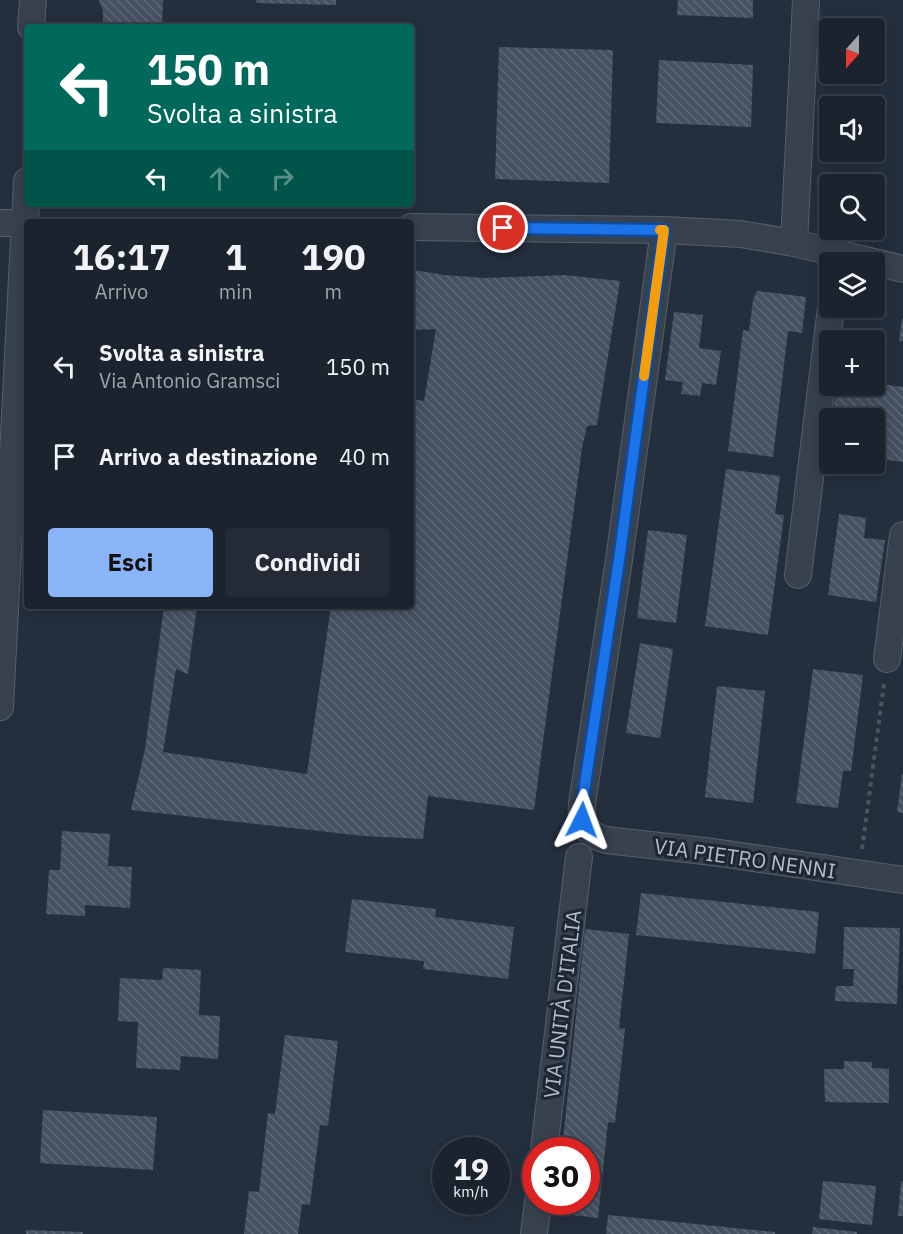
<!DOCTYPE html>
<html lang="it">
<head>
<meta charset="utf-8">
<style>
	:root { --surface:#1b232e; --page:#242b36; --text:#f1f3f6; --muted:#a0a4aa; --line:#39404a; --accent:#8ab4f8 }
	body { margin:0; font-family:"IBM Plex Sans",sans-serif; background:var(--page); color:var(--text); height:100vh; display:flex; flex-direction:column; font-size:22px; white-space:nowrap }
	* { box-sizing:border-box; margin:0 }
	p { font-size:20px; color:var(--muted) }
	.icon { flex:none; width:33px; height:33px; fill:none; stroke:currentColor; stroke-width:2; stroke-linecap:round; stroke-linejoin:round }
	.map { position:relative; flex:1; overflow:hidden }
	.sheet { position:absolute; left:24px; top:219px; width:390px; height:390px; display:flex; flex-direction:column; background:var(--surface); border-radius:6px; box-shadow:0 3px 15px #0003,0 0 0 2px var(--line) }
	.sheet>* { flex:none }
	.top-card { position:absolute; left:24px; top:24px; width:390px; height:183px; border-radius:6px; box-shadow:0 3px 15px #0003,0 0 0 2px var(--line); background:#00695c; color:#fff; overflow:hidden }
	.needle { width:39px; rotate:201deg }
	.controls { position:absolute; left:819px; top:18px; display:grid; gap:12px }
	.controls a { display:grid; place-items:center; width:66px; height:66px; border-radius:6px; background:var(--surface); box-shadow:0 3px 15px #0003,0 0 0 2px var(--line); font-size:30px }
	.speed { position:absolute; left:432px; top:1137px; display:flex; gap:12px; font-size:30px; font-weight:700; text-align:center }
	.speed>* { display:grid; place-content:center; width:78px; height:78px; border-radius:50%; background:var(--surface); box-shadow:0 3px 15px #0003,0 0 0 2px var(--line); line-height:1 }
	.speed small { font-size:15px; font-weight:400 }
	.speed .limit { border:9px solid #d22; background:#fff; color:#111 }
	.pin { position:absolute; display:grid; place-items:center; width:51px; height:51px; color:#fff; margin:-26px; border:3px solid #fff; border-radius:50%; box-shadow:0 2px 6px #0007 }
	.me { position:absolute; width:66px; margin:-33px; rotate:3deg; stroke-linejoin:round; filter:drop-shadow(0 0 4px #0008) }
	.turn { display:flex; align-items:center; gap:21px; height:126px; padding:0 24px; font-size:27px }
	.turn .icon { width:78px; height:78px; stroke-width:2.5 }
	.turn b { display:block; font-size:42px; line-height:51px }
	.lanes { display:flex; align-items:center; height:57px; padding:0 24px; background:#0003; justify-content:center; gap:30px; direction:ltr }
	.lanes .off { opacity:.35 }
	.eta { display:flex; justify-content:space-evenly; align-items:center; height:102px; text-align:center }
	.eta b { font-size:36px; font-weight:700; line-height:42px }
	.primary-button { display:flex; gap:12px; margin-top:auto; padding:12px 24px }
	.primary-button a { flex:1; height:69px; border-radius:6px; background:var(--accent); color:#111; font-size:24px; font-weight:700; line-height:69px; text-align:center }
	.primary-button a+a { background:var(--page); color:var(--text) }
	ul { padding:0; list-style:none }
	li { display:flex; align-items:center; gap:18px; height:90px; padding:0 24px }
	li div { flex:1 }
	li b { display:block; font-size:22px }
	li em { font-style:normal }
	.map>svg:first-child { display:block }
	.building { fill:url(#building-back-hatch) }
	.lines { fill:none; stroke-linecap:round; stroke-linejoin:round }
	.minor-casing { stroke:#565f6c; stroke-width:28 }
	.path { stroke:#44595c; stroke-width:4; stroke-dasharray:4.5 4.5; stroke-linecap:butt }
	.minor { stroke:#38414e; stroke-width:26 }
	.route-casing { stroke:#114b97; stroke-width:15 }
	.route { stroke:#1a73e8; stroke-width:10 }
	.slow { stroke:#f59e0b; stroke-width:10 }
	.labels { text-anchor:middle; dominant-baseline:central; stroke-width:6; stroke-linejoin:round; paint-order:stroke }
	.street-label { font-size:21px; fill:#b4bcc9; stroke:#1d2633 }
</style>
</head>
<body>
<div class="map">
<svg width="903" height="1234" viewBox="0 0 903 1234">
	<defs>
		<pattern id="building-back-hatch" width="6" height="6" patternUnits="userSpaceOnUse" patternTransform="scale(1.5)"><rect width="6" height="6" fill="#455162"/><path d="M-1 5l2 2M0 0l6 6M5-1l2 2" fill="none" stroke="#5d6877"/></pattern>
	</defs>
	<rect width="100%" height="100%" fill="#242f3e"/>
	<g class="building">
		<path d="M99 0H163L162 27H103V11Z"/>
		<path d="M256 0H336V5L256 3Z"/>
		<path d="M678 0H753V18L677 15Z"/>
		<path d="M499 47 613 50 609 183 495 179Z"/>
		<path d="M659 60 753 65 751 127 656 123Z"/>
		<path d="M411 255 415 256 414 270 444 275 485 278 565 275 620 281 597 425 587 426 582 448 534 810 428 796 423 839 364 836 131 810 145 749 164 606H197L188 674 176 669 163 752 307 774 331 606H411V399L424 401 436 329 411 330 416 304H411Z"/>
		<path d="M757 291 806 297 802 333 788 331 773 457 728 451 743 330 749 331 753 300Z"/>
		<path d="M674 312 703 315 699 348 721 351 716 385 702 383 700 396 681 394 683 382 665 380Z"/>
		<path d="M902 319H903V341H899Z"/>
		<path d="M874 383 903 387V462L874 458V418H846L848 408 834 406 836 386H874Z"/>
		<path d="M726 469 780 476 775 514 784 515 768 635 705 626Z"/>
		<path d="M839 514 866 518 864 538 885 540 876 602 828 595Z"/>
		<path d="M648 530 687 535 676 623 637 618Z"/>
		<path d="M640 643 673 649 660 738 626 733Z"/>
		<path d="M813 669 863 675 851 771H843L838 808 796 803Z"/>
		<path d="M717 686 765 691 753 803 705 797Z"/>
		<path d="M902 774H903V813L897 812Z"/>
		<path d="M62 831 110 834 108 866 132 867 130 908 85 905V916L46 914 49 870H60Z"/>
		<path d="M641 893 819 912 815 954 636 935Z"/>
		<path d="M352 899 436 909 435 917 514 927 508 979 423 969 424 961 345 952Z"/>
		<path d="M844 927 900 928 897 1004 835 1001 836 986H853L854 969H843Z"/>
		<path d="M585 929 629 934 619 1028 625 1029 615 1123 608 1122 598 1218 555 1213 557 1202H586V1150H562Z"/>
		<path d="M163 968 201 970 199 1015 220 1016 218 1059 181 1056 180 1070 136 1068 138 1022 118 1021 120 978 162 980Z"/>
		<path d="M285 1035 338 1041 328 1126 320 1125 310 1205 302 1204 298 1234H244L249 1191 259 1192 268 1113 275 1114Z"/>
		<path d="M844 1061 872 1062V1068L889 1069V1103L825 1102 824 1069H844Z"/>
		<path d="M43 1110 157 1117 153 1170 40 1163Z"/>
		<path d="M823 1181 876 1186 872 1225 819 1219Z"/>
		<path d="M901 1181 903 1182V1216H898Z"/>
		<path d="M608 1215 775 1232V1234H606Z"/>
		<path d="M813 1227 857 1232V1234H812Z"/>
		<path d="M26 1230 83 1232V1234H26Z"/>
	</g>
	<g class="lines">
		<g class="minor-casing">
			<g id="minor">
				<path d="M31 27 33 0"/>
				<path d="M0 223H27"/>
				<path d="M411 227 664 230 741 234 794 243 903 269"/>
				<path d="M664 230 619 560 582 804C580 823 588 835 606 840L713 852 903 880"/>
				<path d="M794 243 806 0"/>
				<path d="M798 575 831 308"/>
				<path d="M887 659 903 535"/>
				<path d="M0 707 27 181"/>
				<path d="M544 1150 579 857"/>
				<path d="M534 1234 538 1202"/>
			</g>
		</g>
		<path class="path" d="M862 849 884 684"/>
		<use href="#minor" class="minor"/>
	</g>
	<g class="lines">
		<g class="route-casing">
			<path id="route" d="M503 228 664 230 619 560 582 804V820"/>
		</g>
		<use href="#route" class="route"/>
		<path class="slow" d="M644 376 664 230H660"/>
	</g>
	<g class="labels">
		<g class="street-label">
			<text transform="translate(745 858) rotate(8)">VIA PIETRO NENNI</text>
			<text transform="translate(562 1004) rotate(-83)">VIA UNITÀ D'ITALIA</text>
		</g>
	</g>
</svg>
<div class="controls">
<a><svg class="needle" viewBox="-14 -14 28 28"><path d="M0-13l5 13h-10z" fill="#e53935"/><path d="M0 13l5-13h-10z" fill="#a0a4aa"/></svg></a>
<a><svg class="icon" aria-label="sound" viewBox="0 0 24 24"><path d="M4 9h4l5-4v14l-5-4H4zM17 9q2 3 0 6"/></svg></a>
<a><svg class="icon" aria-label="search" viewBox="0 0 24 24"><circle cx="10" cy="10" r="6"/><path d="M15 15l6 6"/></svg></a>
<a><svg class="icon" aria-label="layers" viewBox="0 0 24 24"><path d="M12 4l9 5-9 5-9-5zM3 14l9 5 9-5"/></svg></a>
<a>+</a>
<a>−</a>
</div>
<div class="speed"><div>19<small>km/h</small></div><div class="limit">30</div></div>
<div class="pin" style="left:503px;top:228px;background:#d93025"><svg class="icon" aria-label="arrive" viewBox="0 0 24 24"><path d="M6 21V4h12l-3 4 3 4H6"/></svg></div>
<svg class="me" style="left:582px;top:820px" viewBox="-20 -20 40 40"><path d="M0-17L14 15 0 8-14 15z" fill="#1a73e8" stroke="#fff" stroke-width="4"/></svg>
<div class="top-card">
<div class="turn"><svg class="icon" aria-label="left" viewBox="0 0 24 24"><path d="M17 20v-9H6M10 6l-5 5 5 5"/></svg><div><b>150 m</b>Svolta a sinistra</div></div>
<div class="lanes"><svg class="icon" aria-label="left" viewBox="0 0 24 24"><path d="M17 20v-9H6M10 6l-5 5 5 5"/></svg><svg class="icon off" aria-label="ahead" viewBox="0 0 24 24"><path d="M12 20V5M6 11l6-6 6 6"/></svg><svg class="icon off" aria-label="right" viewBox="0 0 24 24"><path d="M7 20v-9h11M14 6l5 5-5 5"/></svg></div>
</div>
<section class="sheet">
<div class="eta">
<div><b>16:17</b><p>Arrivo</p></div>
<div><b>1</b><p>min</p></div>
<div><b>190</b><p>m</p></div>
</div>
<ul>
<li><svg class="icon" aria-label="left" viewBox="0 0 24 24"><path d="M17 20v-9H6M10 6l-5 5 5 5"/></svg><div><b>Svolta a sinistra</b><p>Via Antonio Gramsci</p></div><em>150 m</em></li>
<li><svg class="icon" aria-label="arrive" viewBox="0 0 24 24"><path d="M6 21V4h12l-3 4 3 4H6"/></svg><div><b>Arrivo a destinazione</b></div><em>40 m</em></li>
</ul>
<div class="primary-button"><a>Esci</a><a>Condividi</a></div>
</section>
</div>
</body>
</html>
